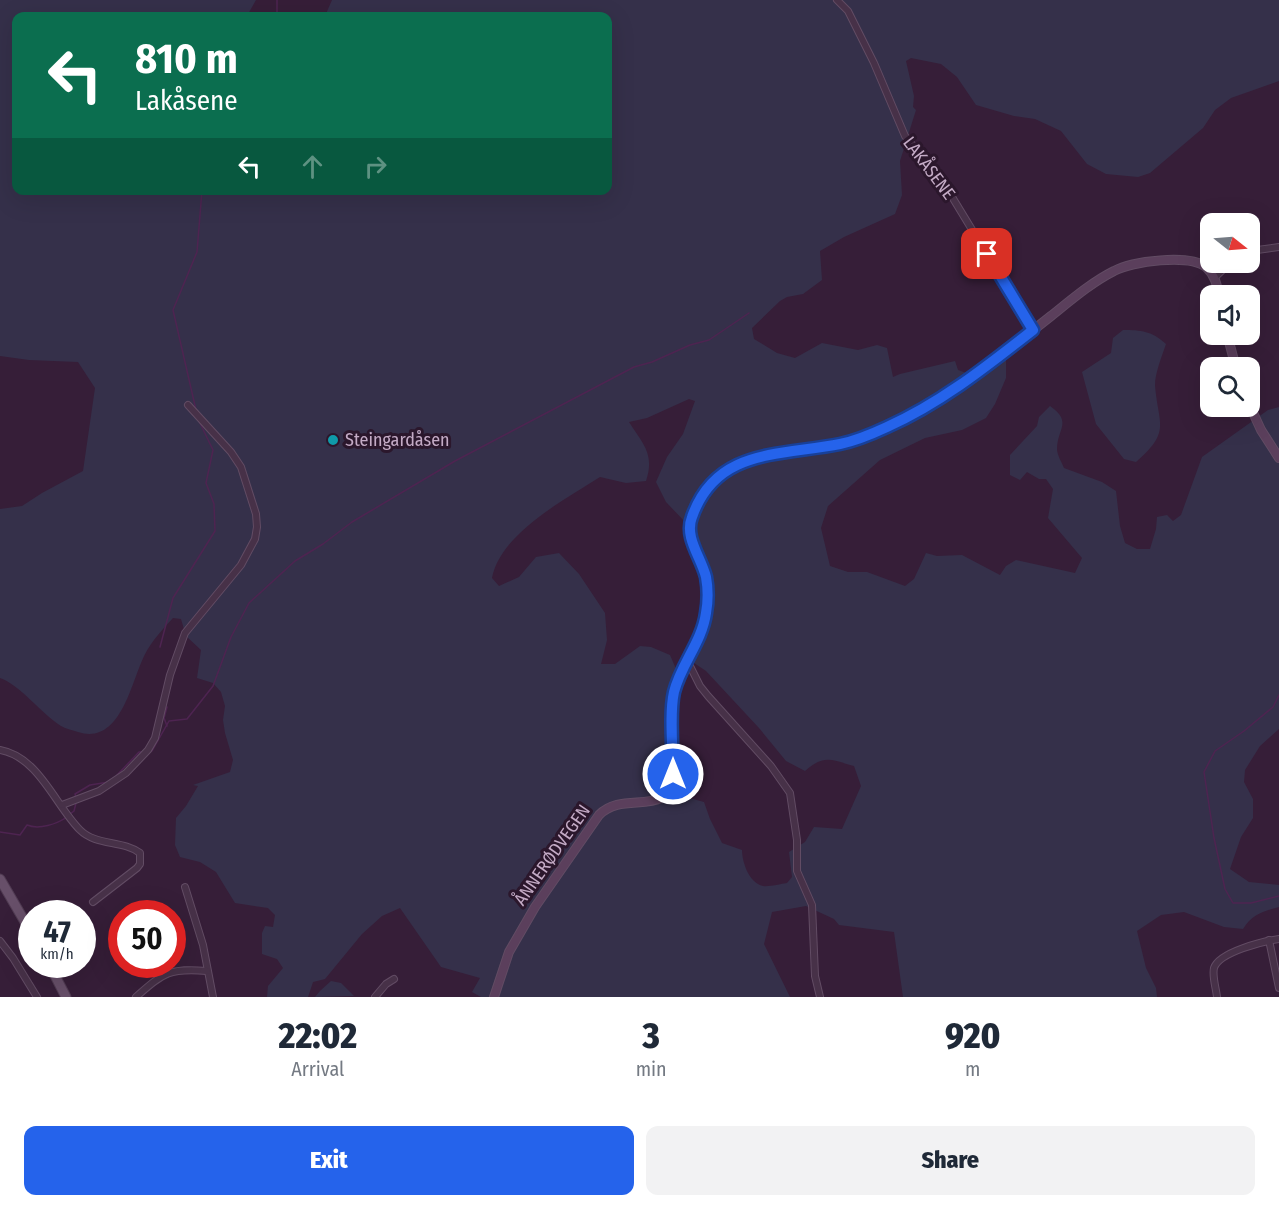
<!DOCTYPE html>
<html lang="en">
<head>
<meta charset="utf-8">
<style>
	:root { --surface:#fff; --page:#f2f2f3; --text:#1f2937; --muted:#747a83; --accent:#2563eb }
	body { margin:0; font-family:"Fira Sans Condensed",sans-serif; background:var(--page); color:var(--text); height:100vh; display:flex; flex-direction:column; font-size:22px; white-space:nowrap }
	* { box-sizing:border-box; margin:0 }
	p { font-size:20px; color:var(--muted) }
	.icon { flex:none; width:33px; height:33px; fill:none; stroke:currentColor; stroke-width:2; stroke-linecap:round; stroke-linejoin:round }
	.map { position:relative; height:997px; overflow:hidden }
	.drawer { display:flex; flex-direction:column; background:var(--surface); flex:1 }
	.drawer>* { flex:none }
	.guide { position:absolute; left:12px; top:12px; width:600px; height:183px; border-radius:12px; box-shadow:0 6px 24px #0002; background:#0b6e4f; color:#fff; overflow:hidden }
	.needle { width:39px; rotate:107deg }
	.fabs { position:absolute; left:1200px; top:213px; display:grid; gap:12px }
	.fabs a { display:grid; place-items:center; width:60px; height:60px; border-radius:12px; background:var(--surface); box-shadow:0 6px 24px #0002; font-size:30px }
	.speed { position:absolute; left:18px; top:900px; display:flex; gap:12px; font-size:30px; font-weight:700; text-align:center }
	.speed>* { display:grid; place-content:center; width:78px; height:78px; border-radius:50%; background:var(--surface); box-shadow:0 6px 24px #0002; line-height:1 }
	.speed small { font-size:15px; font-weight:400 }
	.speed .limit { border:9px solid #d22; background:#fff; color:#111 }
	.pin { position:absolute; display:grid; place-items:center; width:51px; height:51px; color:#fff; margin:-26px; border-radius:12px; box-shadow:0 3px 9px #0006 }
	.me { position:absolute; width:66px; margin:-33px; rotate:0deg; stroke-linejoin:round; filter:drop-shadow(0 0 4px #0008) }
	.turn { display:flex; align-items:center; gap:21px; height:126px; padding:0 24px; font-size:27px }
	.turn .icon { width:78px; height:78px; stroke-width:2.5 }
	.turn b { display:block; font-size:42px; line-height:51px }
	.lanes { display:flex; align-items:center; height:57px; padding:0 24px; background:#0003; justify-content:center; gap:30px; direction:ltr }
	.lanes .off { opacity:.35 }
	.eta { display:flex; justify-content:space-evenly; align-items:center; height:102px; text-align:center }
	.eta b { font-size:36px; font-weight:800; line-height:42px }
	.primary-button { display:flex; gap:12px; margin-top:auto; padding:12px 24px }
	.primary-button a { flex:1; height:69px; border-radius:12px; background:var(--accent); color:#fff; font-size:24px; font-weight:800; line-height:69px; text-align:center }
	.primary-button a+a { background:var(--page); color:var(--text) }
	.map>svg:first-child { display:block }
	.green { fill:#35304a; fill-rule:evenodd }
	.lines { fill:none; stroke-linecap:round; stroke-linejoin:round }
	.stream { stroke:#4e2451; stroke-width:1.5 }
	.street-casing { stroke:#624c64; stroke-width:8 }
	.secondary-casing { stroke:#624c64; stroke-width:10 }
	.primary-casing { stroke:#503b52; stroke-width:11 }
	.street { stroke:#473148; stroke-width:6 }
	.secondary { stroke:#5b3f5c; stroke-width:8 }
	.primary { stroke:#674f69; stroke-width:9 }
	.route-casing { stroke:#184099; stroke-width:15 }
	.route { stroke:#2563eb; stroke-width:10 }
	.culture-dot { fill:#0f9aa8; stroke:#2b172c; stroke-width:2 }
	.labels { text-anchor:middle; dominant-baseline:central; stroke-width:6; stroke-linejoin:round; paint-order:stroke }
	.street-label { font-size:18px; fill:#c4abc6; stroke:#2b172c }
	.poi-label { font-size:18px; fill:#c4abc6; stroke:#2b172c; text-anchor:start }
</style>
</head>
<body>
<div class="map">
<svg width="1279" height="997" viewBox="0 0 1279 997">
	<rect width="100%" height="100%" fill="#361e38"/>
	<g class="green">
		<path d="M0 0H256L247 16H16V190H608V16H325L332 0H1279V81L1231 98 1215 110 1203 128 1150 173 1138 177 1106 174 1087 164 1061 131 1035 119 1014 116 976 105 957 77 941 64 911 58 906 61 914 96 913 107 916 110 900 161 902 195 895 214 844 237 820 251 822 280 803 294 787 297 780 301 752 328 754 339 777 353 795 358 822 343 858 350 877 345 887 348 893 377 900 374 955 361 958 370 972 375 1006 353V378L995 404 986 418 962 430 925 438 880 460 828 506 821 528 830 566 848 572H867L905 586 914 579 926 553 937 556 962 555 1000 575 1006 566 1016 560 1075 573 1082 558 1048 518 1053 489 1046 479H1039L1027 472 1020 480 1010 475V455L1037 426 1039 417 1050 406C1073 422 1057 429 1057 449 1057 455 1062 463 1064 468L1102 482 1116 491 1120 526 1125 543 1137 549H1150L1156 529 1157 517 1167 515 1173 521 1181 515 1202 457 1268 410 1279 407V729L1260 746 1245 770 1244 782 1253 799V818L1241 837 1230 869 1249 882 1279 885V907C1264 911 1252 914 1243 929L1224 927 1184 912 1161 915 1137 931 1146 968 1156 988 1157 997H903L894 932 839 925 834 919 806 906 772 912 764 944 790 997H481L472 992 480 978 441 967 400 908 382 916 362 934 325 979 313 982 308 997H267L268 986 283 968 277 959 262 954V933L265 926 273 927 275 915 268 908 235 903 216 872 200 862 180 857 175 845 176 818 186 806 198 786 193 785 230 772 233 760 225 733 223 720 225 706 221 692 213 683 197 678 201 650 186 636 181 619 173 618C160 632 148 645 141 663 130 689 118 745 78 732 73 730 66 729 61 726 42 714 20 685 0 678V509L22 506 42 493 83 471 95 388 78 362 29 360 0 356ZM689 399 695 401 683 434 667 457 656 482 666 502 687 524 706 593 694 663 706 671 759 728 786 761 805 771C824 754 832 760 854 766L861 786 842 829 814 827 805 842 789 852 792 877 787 883C780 884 769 887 763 886 749 883 742 862 742 850L722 843 710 819 704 802 664 791 668 757 665 740 672 715 679 676 670 655 651 647 640 646 615 664H601L607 640 605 613 579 574 559 553 536 557 519 577 499 586 492 578C500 534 564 500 600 477L626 483 646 481C655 454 643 444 629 422L647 418Z"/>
		<path d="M1123 330C1141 330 1152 331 1166 344 1162 356 1155 373 1155 385 1158 425 1172 431 1136 462L1124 459 1096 424 1082 372 1111 353 1113 338Z"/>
		<path d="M331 981 341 983 354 996 315 997 320 991Z"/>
	</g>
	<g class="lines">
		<g class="stream">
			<path d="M277 0V16"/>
			<path d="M196 410 173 310 197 252 202 190"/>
			<path d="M160 647 173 598 215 531 214 504 206 483 213 450 199 421"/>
			<path d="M1279 695 1273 707 1244 731 1215 751 1204 772 1214 838 1225 889 1233 903H1251L1279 896"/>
			<path d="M167 707 164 718 167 726"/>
			<path d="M149 751H152L169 721 187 719 213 686 231 637 249 603 295 561 323 544 352 522 455 461 634 367 652 362 690 345 709 340 749 313"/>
			<path d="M117 775 139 752H141"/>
			<path d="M76 798 75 794 90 785 109 782"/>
			<path d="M70 814 74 811 76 803"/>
			<path d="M0 832 20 835 27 825C39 830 57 824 67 817"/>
		</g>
		<g class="street-casing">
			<g id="street">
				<path d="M837 0 848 11 874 63 905 136 943 182 1033 330"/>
				<path d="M1250 251 1279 247"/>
				<path d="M1214 278 1231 262"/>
				<path d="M688 662 700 686 708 696 771 766 790 793 797 840V871L812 905 815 976 820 997"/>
				<path d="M0 750C39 757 55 805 80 830 96 846 123 840 140 853V864L137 868 93 902"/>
				<path d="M62 805 99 791 126 773 148 750 155 738 170 675 185 633 241 565 255 539 257 527 256 514 241 467 231 452 188 405"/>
				<path d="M185 887 203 945 213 997"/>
				<path d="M1269 940 1279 988"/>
				<path d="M0 941 13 958 37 997"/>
				<path d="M136 997C164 972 170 968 207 971"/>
				<path d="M375 997 386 984 394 979"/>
				<path d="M1217 997C1216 988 1212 976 1214 968 1219 952 1264 941 1279 939"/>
			</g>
		</g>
		<g class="secondary-casing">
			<g id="secondary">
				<path d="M1227 334 1236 368"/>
				<path d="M1250 406 1261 430 1279 458"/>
				<path d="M494 997 509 952 535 907 599 815C624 789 669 820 673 774 673 750 669 714 674 692 677 681 684 670 689 659 700 638 707 619 707 595 709 544 668 540 709 485 741 444 804 455 849 442 882 432 917 415 946 395 983 370 1017 343 1051 316 1071 300 1092 282 1114 271 1132 261 1189 254 1206 267 1215 275 1217 285 1219 296"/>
			</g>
		</g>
		<g class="primary-casing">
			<g id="primary">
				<path d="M0 879 32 934"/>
				<path d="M49 964 66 997"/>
			</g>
		</g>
		<use href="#street" class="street"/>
		<use href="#secondary" class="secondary"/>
		<use href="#primary" class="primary"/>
	</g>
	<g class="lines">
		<g class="route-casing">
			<path id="route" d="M673 774C673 750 669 714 674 692 681 664 702 642 706 613 708 602 708 588 706 577 701 557 684 537 692 517 716 448 780 456 840 444 855 441 872 434 887 427 941 403 987 366 1033 330L987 254"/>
		</g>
		<use href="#route" class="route"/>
	</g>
	<circle class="culture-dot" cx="333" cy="440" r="6"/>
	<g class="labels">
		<g class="street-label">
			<text transform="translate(929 168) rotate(53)">LAKÅSENE</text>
			<text transform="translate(552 855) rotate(-55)">ÅNNERØDVEGEN</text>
		</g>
		<g class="poi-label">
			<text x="345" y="440">Steingardåsen</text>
		</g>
	</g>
</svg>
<div class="fabs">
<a><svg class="needle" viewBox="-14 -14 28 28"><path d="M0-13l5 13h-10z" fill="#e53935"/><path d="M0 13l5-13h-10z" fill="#747a83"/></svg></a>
<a><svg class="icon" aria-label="sound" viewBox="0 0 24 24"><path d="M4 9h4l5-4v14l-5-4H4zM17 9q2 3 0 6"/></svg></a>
<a><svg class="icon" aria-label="search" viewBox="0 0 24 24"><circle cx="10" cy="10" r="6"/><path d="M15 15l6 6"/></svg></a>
</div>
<div class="speed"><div>47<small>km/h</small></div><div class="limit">50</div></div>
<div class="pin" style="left:987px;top:254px;background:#d93025"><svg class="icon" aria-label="arrive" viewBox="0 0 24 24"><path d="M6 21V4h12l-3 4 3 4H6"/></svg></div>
<svg class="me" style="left:673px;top:774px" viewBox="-20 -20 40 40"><circle r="17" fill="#2563eb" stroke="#fff" stroke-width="3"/><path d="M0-11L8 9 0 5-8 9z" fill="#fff"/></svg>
<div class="guide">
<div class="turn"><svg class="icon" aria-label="left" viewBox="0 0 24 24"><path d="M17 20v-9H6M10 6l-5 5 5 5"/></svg><div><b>810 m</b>Lakåsene</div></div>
<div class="lanes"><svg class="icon" aria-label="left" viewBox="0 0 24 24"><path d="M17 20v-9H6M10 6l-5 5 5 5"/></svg><svg class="icon off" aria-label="ahead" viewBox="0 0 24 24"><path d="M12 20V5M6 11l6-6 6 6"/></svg><svg class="icon off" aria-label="right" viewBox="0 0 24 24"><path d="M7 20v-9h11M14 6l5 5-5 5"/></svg></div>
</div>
</div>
<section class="drawer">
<div class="eta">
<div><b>22:02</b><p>Arrival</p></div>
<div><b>3</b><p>min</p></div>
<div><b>920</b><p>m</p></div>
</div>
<div class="primary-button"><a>Exit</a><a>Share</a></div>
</section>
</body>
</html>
